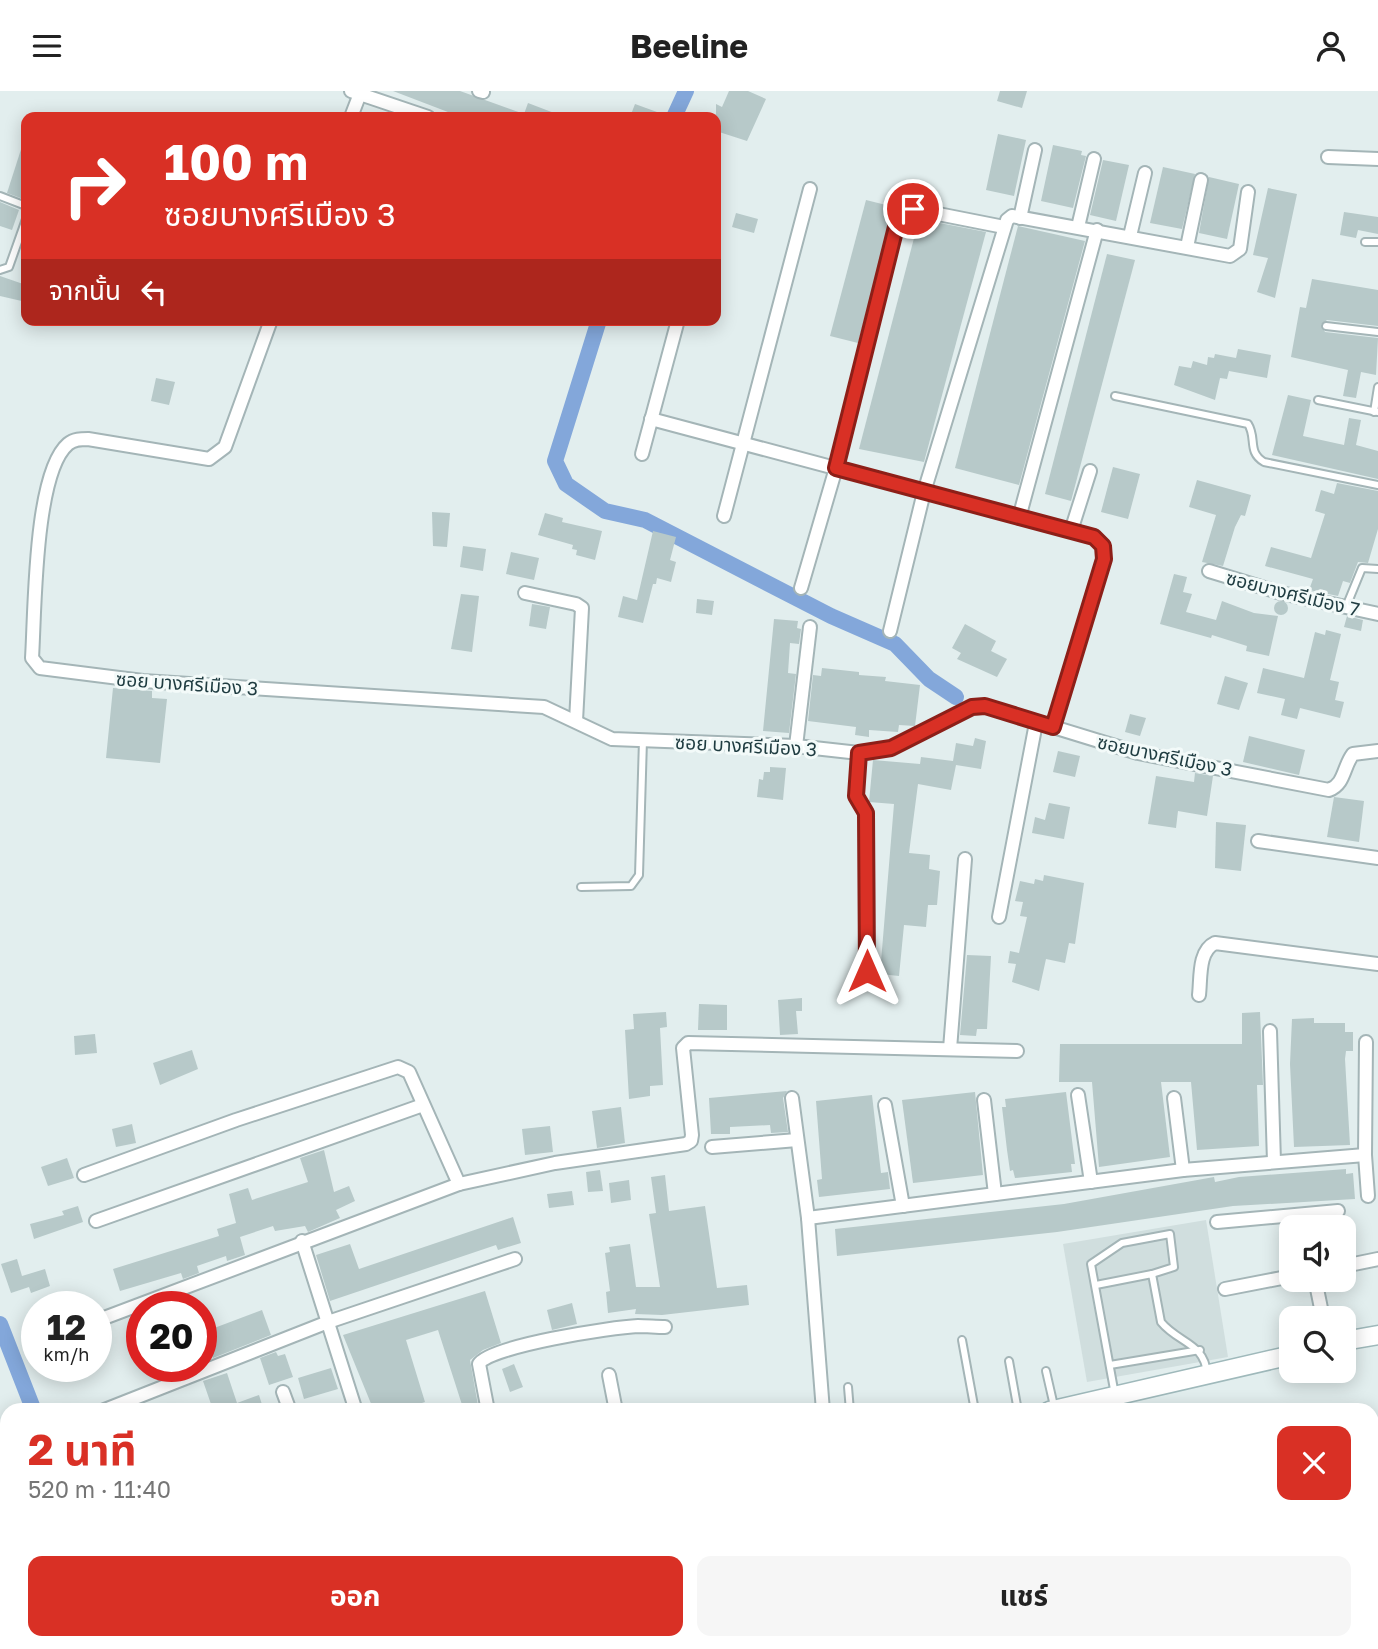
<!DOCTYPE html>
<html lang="th">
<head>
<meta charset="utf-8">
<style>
	:root { --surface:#fff; --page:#f6f6f6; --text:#222; --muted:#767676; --accent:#d93025 }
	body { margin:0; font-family:"Golos Text","Noto Sans Thai",sans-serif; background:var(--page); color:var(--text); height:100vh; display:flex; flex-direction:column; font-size:26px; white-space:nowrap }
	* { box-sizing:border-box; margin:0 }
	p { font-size:23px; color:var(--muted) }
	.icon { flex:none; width:38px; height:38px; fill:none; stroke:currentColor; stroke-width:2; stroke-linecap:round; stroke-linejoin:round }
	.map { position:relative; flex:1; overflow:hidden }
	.side { position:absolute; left:0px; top:1312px; width:1379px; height:247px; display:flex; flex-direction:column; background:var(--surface); border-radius:21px 21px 0 0; box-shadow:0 4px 18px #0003 }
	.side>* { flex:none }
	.banner { position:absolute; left:21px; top:21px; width:700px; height:214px; border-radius:14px; box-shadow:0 4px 18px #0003; background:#d93025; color:#fff; overflow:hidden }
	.controls { position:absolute; left:1279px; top:1124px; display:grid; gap:14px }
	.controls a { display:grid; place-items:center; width:77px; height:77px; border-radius:14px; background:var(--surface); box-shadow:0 4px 18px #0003; font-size:35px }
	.speed { position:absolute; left:21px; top:1200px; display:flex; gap:14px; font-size:35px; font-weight:700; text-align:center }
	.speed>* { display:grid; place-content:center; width:91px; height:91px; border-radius:50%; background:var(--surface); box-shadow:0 4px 18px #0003; line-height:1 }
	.speed small { font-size:18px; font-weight:400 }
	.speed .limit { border:10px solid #d22; background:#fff; color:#111 }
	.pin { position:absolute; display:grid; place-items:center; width:60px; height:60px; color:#fff; margin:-30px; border:4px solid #fff; border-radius:50%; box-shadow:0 2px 7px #0007 }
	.me { position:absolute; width:77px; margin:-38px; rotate:0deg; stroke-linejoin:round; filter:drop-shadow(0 0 5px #0008) }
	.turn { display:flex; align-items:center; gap:24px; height:147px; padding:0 28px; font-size:32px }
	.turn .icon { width:91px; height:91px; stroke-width:2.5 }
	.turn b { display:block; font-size:49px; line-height:60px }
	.then { display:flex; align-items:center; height:66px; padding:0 28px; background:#0003; gap:14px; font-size:26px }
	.round { display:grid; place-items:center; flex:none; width:74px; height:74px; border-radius:14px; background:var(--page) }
	.summary { display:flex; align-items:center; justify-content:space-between; height:119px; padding:0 28px }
	h1 { font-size:42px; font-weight:700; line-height:52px; color:var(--accent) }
	.cta { display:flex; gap:14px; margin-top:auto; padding:14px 28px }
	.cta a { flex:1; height:80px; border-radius:14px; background:var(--accent); color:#fff; font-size:28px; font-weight:700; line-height:80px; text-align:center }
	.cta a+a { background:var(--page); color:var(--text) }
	header { display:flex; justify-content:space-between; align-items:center; height:91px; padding:0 28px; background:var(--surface); font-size:32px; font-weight:700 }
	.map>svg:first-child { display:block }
	.built { fill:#d0dede }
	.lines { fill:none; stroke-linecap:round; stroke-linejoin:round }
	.canal { stroke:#83a7da; stroke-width:16 }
	.building { fill:#b7c9c9 }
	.lane-casing { stroke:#a4b5b7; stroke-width:10 }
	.street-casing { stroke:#a4b5b7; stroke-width:16 }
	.secondary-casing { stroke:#9fb9bb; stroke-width:21 }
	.lane { stroke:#fff; stroke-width:6 }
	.street { stroke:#fff; stroke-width:12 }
	.secondary { stroke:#fff; stroke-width:18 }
	.route-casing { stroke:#8d1f18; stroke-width:18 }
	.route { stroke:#d93025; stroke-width:12 }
	.labels { text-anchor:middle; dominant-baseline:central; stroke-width:6; stroke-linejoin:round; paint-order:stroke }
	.street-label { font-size:19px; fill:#1f3c41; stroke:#f3faf9 }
</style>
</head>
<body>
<header><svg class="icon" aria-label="menu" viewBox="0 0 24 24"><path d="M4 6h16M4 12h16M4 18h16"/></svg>Beeline<svg class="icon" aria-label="person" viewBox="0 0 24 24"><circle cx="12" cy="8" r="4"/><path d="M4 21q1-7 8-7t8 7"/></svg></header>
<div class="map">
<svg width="1378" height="1558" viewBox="0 0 1378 1558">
	<rect width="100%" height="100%" fill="#e2eeee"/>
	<path class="built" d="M1206 1129 1228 1266 1087 1291 1063 1153Z"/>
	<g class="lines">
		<g class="canal">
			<path d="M674 26 686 0"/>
			<path d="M599 229 555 370 566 393 605 420 645 429 831 525 895 553 929 588 956 606"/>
			<path d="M0 1233 34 1320"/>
			<path d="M132 1552V1558"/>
		</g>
	</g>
	<g class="building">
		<path d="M393 0H460L524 23 528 12 562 25 461 26Z"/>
		<path d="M729 0H748L766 8 747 50 716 40V13L722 16Z"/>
		<path d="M1000 0H1027L1022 17 997 10Z"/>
		<path d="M635 13 668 25 667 26H630Z"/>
		<path d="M998 43 1026 49 1014 105 986 99Z"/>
		<path d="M24 49 26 50V109L7 102Z"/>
		<path d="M1053 54 1082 60 1081 64 1086 65 1073 117 1041 110Z"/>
		<path d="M1103 69 1129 74 1116 130 1090 124Z"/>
		<path d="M1163 76 1195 83 1182 138 1150 132Z"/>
		<path d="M1209 86 1239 93 1227 148 1199 142Z"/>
		<path d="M1268 97 1297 103 1275 207 1257 201 1268 167 1253 164Z"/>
		<path d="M866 109 894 116 858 252 830 245Z"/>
		<path d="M0 111 19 119 12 139 0 135Z"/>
		<path d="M1344 121 1378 126V143L1358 139 1356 147 1340 144Z"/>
		<path d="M736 122 758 128 754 142 732 136Z"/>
		<path d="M919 128 986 141 924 371 859 358Z"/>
		<path d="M1018 135 1085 150 1019 394 955 377Z"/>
		<path d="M1107 163 1135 169 1071 410 1045 403Z"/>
		<path d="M0 185 26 194V211L0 205Z"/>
		<path d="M1312 188 1378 199V235L1327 229 1321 234 1325 241 1378 247 1376 284 1361 281 1356 307 1343 305 1348 279 1291 266 1300 216 1306 217Z"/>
		<path d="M1238 258 1271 264 1267 287 1229 280 1227 288 1220 287 1215 309 1174 294 1179 275 1191 277 1193 270 1207 274 1208 266 1214 267 1215 263 1236 267Z"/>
		<path d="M156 287 175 291 169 314 151 310Z"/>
		<path d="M1288 304 1311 309 1303 345 1344 354 1349 327 1361 329 1356 354 1378 360V388L1272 364Z"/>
		<path d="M1113 376 1140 383 1128 428 1101 421Z"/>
		<path d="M1197 389 1251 404 1245 425 1241 424 1235 436 1223 475 1202 471 1216 424 1189 416Z"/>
		<path d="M1337 392 1378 400V438L1368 472 1358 471 1350 492 1343 490 1338 505 1309 499 1313 488 1265 475 1271 456 1311 467 1325 423 1315 420 1321 399 1334 403Z"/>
		<path d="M432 421 450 422 447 456 433 455Z"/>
		<path d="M545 422 563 427 562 431 602 440 595 469 576 464 577 459 572 458 573 454 538 444Z"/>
		<path d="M653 440 676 446 670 469 676 471 671 491 657 487 656 493H653L643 532 618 526 623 505 637 509Z"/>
		<path d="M463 455 486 458 483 480 460 476Z"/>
		<path d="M511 461 539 467 534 489 506 483Z"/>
		<path d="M1174 483 1187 486 1183 501 1192 503 1186 521 1216 529 1222 510 1254 522 1278 525 1269 565 1246 560 1247 555 1212 544 1211 547 1160 533Z"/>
		<path d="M461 503 479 505 472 561 451 558Z"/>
		<path d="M697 508 714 510 712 524 696 522Z"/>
		<circle cx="1281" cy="517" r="7"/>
		<path d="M532 513 550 516 546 538 529 535Z"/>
		<path d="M1347 525 1363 529 1361 540 1344 536Z"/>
		<path d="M774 528 798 530 797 537 801 538 799 553 790 552 788 582 796 583 789 642 763 640Z"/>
		<path d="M965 533 996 550 991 560 1007 568 997 586 957 568 961 562 952 557Z"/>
		<path d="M1326 539 1341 543 1330 589 1339 591 1335 609 1344 611 1340 627 1300 617 1297 628 1281 624 1285 608 1257 602 1263 577 1304 587 1315 541 1325 544Z"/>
		<path d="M822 577 859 581V584L886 586 885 590 920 594 915 635 899 634 898 641 869 639V646L855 644 856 636 808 630 813 584 821 585Z"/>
		<path d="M1225 585 1248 592 1239 619 1217 613Z"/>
		<path d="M113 597 152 600V607L167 608 160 672 106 667Z"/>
		<path d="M1130 623 1146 627 1140 645 1125 641Z"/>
		<path d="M1249 645 1305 659 1299 684 1243 671Z"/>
		<path d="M975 647 986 650 981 678 956 674 951 699 918 693 909 762 930 764 929 778 940 780 937 814H928L926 836 904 834 899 885 880 883 894 713 869 711 873 669 920 673 921 666 953 670 956 652 973 655Z"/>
		<path d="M1058 660 1080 665 1075 686 1053 681Z"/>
		<path d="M770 676 786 677 783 709 757 706 759 688 763 689 764 681H770Z"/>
		<path d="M1195 682 1213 685 1207 725 1178 720 1176 737 1148 733 1156 685 1194 691Z"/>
		<path d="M1334 706 1364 710 1359 751 1327 746Z"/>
		<path d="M1049 712 1070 716 1064 748 1032 742 1035 726 1045 729Z"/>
		<path d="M1216 731 1246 734 1241 780 1215 777Z"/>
		<path d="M1044 784 1084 792 1075 853 1069 852 1065 872 1046 868 1039 900 1012 891 1016 873 1008 872 1010 860 1019 862 1027 826 1020 825 1023 811 1015 810 1020 790 1034 793 1035 788 1043 790Z"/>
		<path d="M967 864 991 865 987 938H977L976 945 960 944Z"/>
		<path d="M802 907V920H796L798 943 780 944 778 909Z"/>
		<path d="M699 913 727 914V939H698Z"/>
		<path d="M666 921 667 936 660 937 663 994 650 995V1005L629 1008 625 939 634 938 633 923Z"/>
		<path d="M1260 921 1263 994H1257L1259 1055 1197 1059 1191 991H1161L1170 1066 1099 1076 1092 991H1059L1060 953H1242V922Z"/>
		<path d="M1314 927V932H1345V941H1353V960H1346L1345 968 1350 1054 1294 1056 1290 973 1292 928Z"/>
		<path d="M95 943 97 962 75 964 74 945Z"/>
		<path d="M192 959 198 978 160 994 153 972Z"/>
		<path d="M787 1000 783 1007 788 1041 771 1042 770 1034 730 1036V1043H711L709 1007Z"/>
		<path d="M975 1001 983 1084 913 1092 902 1009Z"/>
		<path d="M1066 1001 1075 1073H1071L1072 1081 1015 1087 1013 1079 1010 1080 1007 1059 1002 1016H1006L1005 1008Z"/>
		<path d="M872 1004 881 1082 888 1081 890 1098 819 1106 817 1089 822 1088 816 1010Z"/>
		<path d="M621 1016 625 1052 597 1057 592 1020Z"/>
		<path d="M132 1033 136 1052 116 1056 112 1038Z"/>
		<path d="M550 1035 553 1061 525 1064 522 1038Z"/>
		<path d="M324 1059 334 1101 349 1095 355 1110 336 1119 340 1127 308 1141 305 1135 275 1140 273 1135 240 1146 245 1164 227 1170 226 1165 197 1175 199 1182 183 1188 181 1182 120 1200 113 1178 219 1145 217 1138 236 1132 229 1103 248 1097 252 1109 308 1091 300 1067Z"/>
		<path d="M67 1067 74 1087 48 1095 41 1076Z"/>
		<path d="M1346 1078V1083L1353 1082 1355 1108 1233 1115 1057 1141 837 1165 835 1138 1064 1113 1214 1086 1215 1091 1239 1086Z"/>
		<path d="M600 1079 603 1100 588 1101 586 1081Z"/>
		<path d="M665 1084 669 1120 705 1115 717 1197 747 1194 749 1214 662 1224 635 1223 636 1218 608 1222 606 1201 610 1200 605 1162 610 1161 609 1156 630 1153 636 1196H660L649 1123 656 1122 651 1086Z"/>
		<path d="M629 1089 631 1109 611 1112 609 1092Z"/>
		<path d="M572 1100 574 1114 549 1117 547 1103Z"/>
		<path d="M78 1115 83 1131 34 1148 30 1133 64 1124 62 1120Z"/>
		<path d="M513 1126 521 1152 498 1159 496 1154 330 1210 316 1164 350 1153 359 1178Z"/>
		<path d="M17 1168 22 1185 45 1178 50 1195 31 1202 29 1196 11 1202 1 1173Z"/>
		<path d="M485 1200 501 1252 483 1259 470 1269 479 1320H464L438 1239 406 1249 425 1311 397 1320H374L343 1244Z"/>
		<path d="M77 1201 82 1216H66L63 1206Z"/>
		<path d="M572 1212 577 1233 552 1239 547 1219Z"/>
		<path d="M262 1219 271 1244 213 1267 211 1263 201 1267V1242Z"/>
		<path d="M276 1261 278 1265 285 1263 293 1286 269 1294 260 1267Z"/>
		<path d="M514 1273 523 1296 510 1301 502 1278Z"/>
		<path d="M331 1277 338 1298 304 1308 298 1287Z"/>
		<path d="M227 1282 237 1312 259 1304 264 1320H216L215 1315 212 1316 203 1290Z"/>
	</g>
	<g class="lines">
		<g class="lane-casing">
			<g id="lane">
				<path d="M0 105 26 115"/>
				<path d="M1365 151H1378"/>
				<path d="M0 179 9 176 26 128"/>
				<path d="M1326 235 1378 241"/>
				<path d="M1115 305 1248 333C1257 347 1247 361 1264 371L1378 394"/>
				<path d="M1318 309 1378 321"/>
				<path d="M1374 321 1378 296"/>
				<path d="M1346 516 1362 477 1378 478"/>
				<path d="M859 662 856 705 866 722 867 880"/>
				<path d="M581 796 631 795 639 784 643 649"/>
				<path d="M1096 1194 1152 1183 1161 1231C1178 1252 1205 1252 1207 1283"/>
				<path d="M962 1249 975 1320"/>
				<path d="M1009 1270 1018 1320"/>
				<path d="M1110 1274 1200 1259"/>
				<path d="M1046 1280 1054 1315"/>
				<path d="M848 1296 850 1320"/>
				<path d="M1115 1304 1091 1173 1122 1152 1170 1143 1174 1176 1152 1183"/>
				<path d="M0 1352 7 1351"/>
			</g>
		</g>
		<g class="street-casing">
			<g id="street">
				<path d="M351 0 428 26"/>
				<path d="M479 0 483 1"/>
				<path d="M351 26 361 0"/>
				<path d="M1328 66 1378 68"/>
				<path d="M1020 127 1035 59"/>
				<path d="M1078 136 1094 68"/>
				<path d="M1130 145 1145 82"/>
				<path d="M1187 156 1201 89"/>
				<path d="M271 229 225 356 209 368 88 348C81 348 74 348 68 353 34 382 35 521 32 567L40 577 143 590 544 616 612 648 796 655 859 662 891 657 972 616 985 615 1138 662 1329 699C1345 693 1343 676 1353 663L1378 660"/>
				<path d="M651 328 1094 446 1103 455 1104 468 1053 637"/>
				<path d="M642 363 678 229"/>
				<path d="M724 425 810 98"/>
				<path d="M1019 427 1097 139"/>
				<path d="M1071 440 1090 380"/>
				<path d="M1209 480 1281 502 1378 523"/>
				<path d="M801 497 836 377 897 132 913 118 1004 136"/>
				<path d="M525 502 576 513 582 517 576 630"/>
				<path d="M890 540 924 401 1007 129 1012 125 1230 165 1240 158 1248 101"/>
				<path d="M796 655 810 536"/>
				<path d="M1258 750 1378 767"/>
				<path d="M999 826 1036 632"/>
				<path d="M1199 904C1201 887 1198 860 1215 852L1378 873"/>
				<path d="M1270 940 1274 1071"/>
				<path d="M1366 951 1365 1064 1368 1105"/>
				<path d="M950 958 965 768"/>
				<path d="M1078 1004 1091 1091"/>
				<path d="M792 1007 808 1127 823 1320"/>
				<path d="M1174 1007 1183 1079"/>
				<path d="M984 1009 995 1103"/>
				<path d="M885 1014 903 1115"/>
				<path d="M712 1056 797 1049"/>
				<path d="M84 1084 236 1029 398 976 409 981 459 1093"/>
				<path d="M808 1127 1183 1079 1365 1064"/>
				<path d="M96 1130 423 1014"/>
				<path d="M1217 1131 1338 1120"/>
				<path d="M302 1150 356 1320"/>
				<path d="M1344 1175 1378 1168"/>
				<path d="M1315 1188 1323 1227"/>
				<path d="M1225 1198 1292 1185"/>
				<path d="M96 1230 459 1093 555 1072 686 1053 691 1050 692 1044 683 957 688 952 1017 960"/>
				<path d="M609 1284 616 1320"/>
				<path d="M283 1301 290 1320"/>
				<path d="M102 1320 328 1231 515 1168"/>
				<path d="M488 1320 479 1273C489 1255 613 1236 638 1235 647 1235 656 1236 665 1236"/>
				<path d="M389 1552 390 1558"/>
				<path d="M610 1552 611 1558"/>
				<path d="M876 1552 877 1558"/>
			</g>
		</g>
		<g class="secondary-casing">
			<g id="secondary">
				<path d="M1344 1250 1378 1244"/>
				<path d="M1049 1320 1292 1264"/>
				<path d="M171 1558 186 1552"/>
			</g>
		</g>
		<use href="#lane" class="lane"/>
		<use href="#street" class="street"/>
		<use href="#secondary" class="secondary"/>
	</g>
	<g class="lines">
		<g class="route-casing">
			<path id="route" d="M867 880 866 722 856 705 859 662 891 657 972 616 985 615 1053 636 1104 468 1103 455 1094 446 836 377 897 132 913 118"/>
		</g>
		<use href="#route" class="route"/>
	</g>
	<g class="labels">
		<g class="street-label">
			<text transform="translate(1293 502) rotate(14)">ซอยบางศรีเมือง 7</text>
			<text transform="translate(187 592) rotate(4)">ซอย บางศรีเมือง 3</text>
			<text transform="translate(746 654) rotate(3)">ซอย บางศรีเมือง 3</text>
			<text transform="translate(1165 664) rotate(12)">ซอยบางศรีเมือง 3</text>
		</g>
	</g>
</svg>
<div class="controls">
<a><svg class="icon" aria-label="sound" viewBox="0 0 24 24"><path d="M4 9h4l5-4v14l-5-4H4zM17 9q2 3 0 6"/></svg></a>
<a><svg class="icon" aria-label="search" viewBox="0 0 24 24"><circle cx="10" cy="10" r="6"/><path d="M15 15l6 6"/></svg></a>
</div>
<div class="speed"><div>12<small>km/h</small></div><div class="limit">20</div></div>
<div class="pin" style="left:913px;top:118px;background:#d93025"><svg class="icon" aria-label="arrive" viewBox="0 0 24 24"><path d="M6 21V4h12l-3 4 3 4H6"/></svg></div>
<svg class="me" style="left:867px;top:880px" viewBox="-20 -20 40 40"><path d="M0-17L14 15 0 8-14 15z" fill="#d93025" stroke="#fff" stroke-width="4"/></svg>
<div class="banner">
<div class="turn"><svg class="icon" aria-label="right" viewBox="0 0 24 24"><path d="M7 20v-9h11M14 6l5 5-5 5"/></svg><div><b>100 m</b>ซอยบางศรีเมือง 3</div></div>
<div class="then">จากนั้น<svg class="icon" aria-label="left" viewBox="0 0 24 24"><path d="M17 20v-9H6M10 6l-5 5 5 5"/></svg></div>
</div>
<section class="side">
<div class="summary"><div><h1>2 นาที</h1><p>520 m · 11:40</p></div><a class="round" style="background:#d93025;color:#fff"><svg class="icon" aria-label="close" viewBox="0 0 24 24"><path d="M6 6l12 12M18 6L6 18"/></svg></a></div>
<div class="cta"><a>ออก</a><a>แชร์</a></div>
</section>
</div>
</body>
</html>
